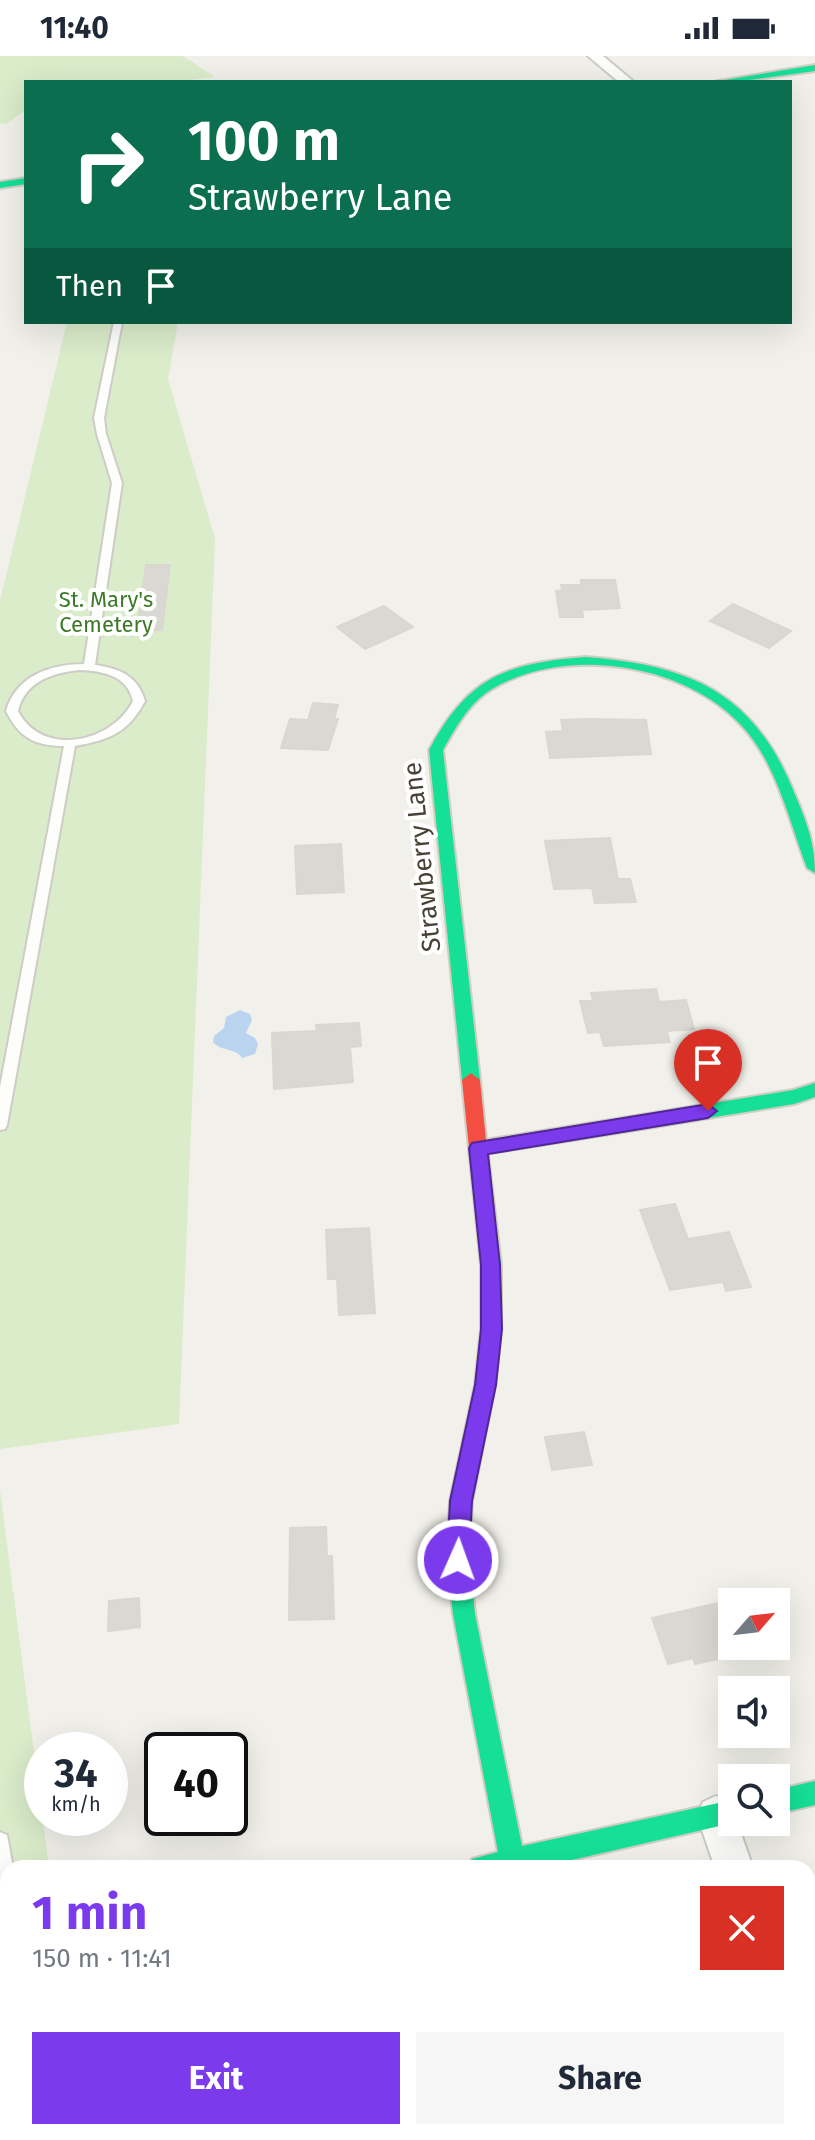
<!DOCTYPE html>
<html lang="en">
<head>
<meta charset="utf-8">
<style>
	:root { --surface:#fff; --page:#f6f6f7; --text:#1f2937; --muted:#747a83; --accent:#7c3aed }
	body { margin:0; font-family:"Fira Sans",sans-serif; background:var(--page); color:var(--text); height:100vh; display:flex; flex-direction:column; font-size:30px; white-space:nowrap }
	* { box-sizing:border-box; margin:0 }
	p { font-size:26px; color:var(--muted) }
	.icon { flex:none; width:44px; height:44px; fill:none; stroke:currentColor; stroke-width:2; stroke-linecap:round; stroke-linejoin:round }
	.map { position:relative; flex:1; overflow:hidden }
	.side { position:absolute; left:0px; top:1804px; width:816px; height:280px; display:flex; flex-direction:column; background:var(--surface); border-radius:24px 24px 0 0; box-shadow:0 8px 32px #0002 }
	.side>* { flex:none }
	.top-card { position:absolute; left:24px; top:24px; width:768px; height:244px; border-radius:0px; box-shadow:0 8px 32px #0002; background:#0b6e4f; color:#fff; overflow:hidden }
	.needle { width:52px; rotate:62deg }
	.controls { position:absolute; left:718px; top:1532px; display:grid; gap:16px }
	.controls a { display:grid; place-items:center; width:72px; height:72px; border-radius:0px; background:var(--surface); box-shadow:0 8px 32px #0002; font-size:40px }
	.speed { position:absolute; left:24px; top:1676px; display:flex; gap:16px; font-size:40px; font-weight:700; text-align:center }
	.speed>* { display:grid; place-content:center; width:104px; height:104px; border-radius:50%; background:var(--surface); box-shadow:0 8px 32px #0002; line-height:1 }
	.speed small { font-size:20px; font-weight:400 }
	.speed .limit { border:4px solid #111; border-radius:12px; background:#fff; color:#111 }
	.pin { position:absolute; display:grid; place-items:center; width:68px; height:68px; color:#fff; margin:-82px -34px; border-radius:50% 50% 50% 0; rotate:-45deg; box-shadow:0 0 8px #0007 }
	.pin .icon { rotate:45deg }
	.me { position:absolute; width:88px; margin:-44px; rotate:2deg; stroke-linejoin:round; filter:drop-shadow(0 0 6px #0008) }
	.turn { display:flex; align-items:center; gap:28px; height:168px; padding:0 32px; font-size:36px }
	.turn .icon { width:104px; height:104px; stroke-width:2.5 }
	.turn b { display:block; font-size:56px; line-height:68px }
	.then { display:flex; align-items:center; height:76px; padding:0 32px; background:#0003; gap:16px; font-size:30px }
	.round { display:grid; place-items:center; flex:none; width:84px; height:84px; border-radius:0px; background:var(--page) }
	.headline { display:flex; align-items:center; justify-content:space-between; height:136px; padding:0 32px }
	h1 { font-size:48px; font-weight:700; line-height:60px; color:var(--accent) }
	.cta { display:flex; gap:16px; margin-top:auto; padding:16px 32px }
	.cta a { flex:1; height:92px; border-radius:0px; background:var(--accent); color:#fff; font-size:32px; font-weight:700; line-height:92px; text-align:center }
	.cta a+a { background:var(--page); color:var(--text) }
	.status { display:flex; justify-content:space-between; align-items:center; height:56px; padding:0 40px; background:var(--surface); direction:ltr }
	.status svg { height:22px; fill:currentColor }
	.map>svg:first-child { display:block }
	.green { fill:#daecca }
	.water { fill:#bad4f0 }
	.building { fill:#dad8d2; stroke:#d9d7d0; stroke-width:2 }
	.lines { fill:none; stroke-linecap:round; stroke-linejoin:round }
	.lane-casing { stroke:#cdccc6; stroke-width:4 }
	.street-casing { stroke:#cdccc6; stroke-width:4 }
	.fast-casing { stroke:#d1cec1; stroke-width:4 }
	.jam-casing { stroke:#d1cec1; stroke-width:4 }
	.lane { fill:#fdfdfc; fill-rule:evenodd }
	.street { fill:#fdfdfc; fill-rule:evenodd }
	.fast { fill:#16e098; fill-rule:evenodd }
	.jam { fill:#f24e42; fill-rule:evenodd }
	.route { fill:#7c3aed; stroke:#51269a; stroke-width:2 }
	.labels { text-anchor:middle; dominant-baseline:central; stroke-width:8; stroke-linejoin:round; paint-order:stroke }
	.far-park-label { font-size:22px; fill:#3d7a27; stroke:#fff }
	.street-label { font-size:26px; fill:#474236; stroke:#fff }
</style>
</head>
<body>
<div class="status"><b>11:40</b><svg viewBox="0 0 49 12"><path d="M0 12V9h3v3zM5 12V6h3v6zM10 12V3h3v9zM15 12V0h3v12zM26 1h20v11H26zM47 4h2v5h-2z"/></svg></div>
<div class="map">
<svg width="815" height="2084" viewBox="0 0 815 2084">
	<rect width="100%" height="100%" fill="#f1f0ea"/>
	<g class="green">
		<path d="M0 0H183L215 21 173 26H26V54L6 68 0 67Z"/>
		<path d="M67 266H178L168 323 215 483 179 1368 0 1393V545Z"/>
		<path d="M0 1434 49 1812H8V1891L0 1893Z"/>
	</g>
	<path class="water" d="M240 954 250 958 252 964 246 977 255 982 258 988 255 998 242 1002C235 991 221 996 213 986L214 980 224 972 226 961Z"/>
	<g class="building">
		<path d="M146 509H170L162 574 137 575Z"/>
		<path d="M581 524H615L620 552 582 554 583 561H560L556 535 562 534 561 529H581Z"/>
		<path d="M733 548 791 575 769 592 710 565Z"/>
		<path d="M384 550 413 571 365 593 337 571Z"/>
		<path d="M313 647 338 649 334 663H338L328 694 281 692 290 663 308 664Z"/>
		<path d="M586 663 646 664 651 698 550 702 546 676 563 675 561 664Z"/>
		<path d="M610 782 618 823H630L636 846 595 847 592 832 554 833 545 785Z"/>
		<path d="M341 788 344 836 297 838 295 790Z"/>
		<path d="M656 933 659 946 686 944 694 973 667 975 670 986 604 990 600 976 588 977 580 945H593L591 937Z"/>
		<path d="M359 967 361 990 350 991 353 1026 274 1033 272 977 317 975 316 969Z"/>
		<path d="M675 1148 688 1183 729 1176 751 1231 726 1235 723 1226 670 1234 640 1154Z"/>
		<path d="M369 1172 375 1257 339 1259 337 1223H328L326 1174Z"/>
		<path d="M584 1376 592 1409 552 1414 545 1381Z"/>
		<path d="M326 1471 327 1500H332L334 1563 289 1564 290 1472Z"/>
		<path d="M139 1542 140 1571 108 1575 109 1545Z"/>
		<path d="M732 1544V1600L695 1608 693 1602 668 1608 652 1562Z"/>
	</g>
	<g class="lines">
		<g class="lane-casing">
			<g id="lane">
				<path d="M114 266H122L104 362 106 378 122 427 95 609C119 612 138 620 145 645 128 677 109 684 75 690L7 1069 5 1073 0 1074V1031L64 690C34 690 19 681 6 655 16 620 50 608 84 608L112 427 97 378 94 362ZM79 614C103 615 127 619 133 645 112 687 42 702 18 655 25 626 51 617 79 614Z"/>
				<path d="M0 1776 7 1779 13 1812H8V1867L0 1862Z"/>
			</g>
		</g>
		<g class="street-casing">
			<g id="street">
				<path d="M588 0H603L634 26H619Z"/>
				<path d="M716 1740 729 1746 732 1766H737L753 1812H715L697 1759 703 1746Z"/>
				<path d="M808 2016 815 2019V2079L807 2076Z"/>
				<path d="M116 2076H158L159 2084H117Z"/>
			</g>
		</g>
		<g class="fast-casing">
			<g id="fast">
				<path d="M815 9V15L735 26H713Z"/>
				<path d="M26 122V128L0 132V126Z"/>
				<path d="M586 601C692 609 756 638 796 741 807 767 815 789 815 817L807 812C789 765 777 707 741 669 684 607 565 589 492 633 469 647 456 671 443 694L480 1024 471 1031 462 1024 429 694C468 621 506 607 586 601Z"/>
				<path d="M815 1027V1041L794 1048 654 1071 648 1069 645 1064 648 1059 654 1057 793 1034Z"/>
				<path d="M478 1085 485 1087 487 1092 501 1209V1273L495 1329 472 1445 469 1504 475 1558 522 1790 732 1744V1766H737L537 1812H469L472 1803 498 1796 453 1558 447 1504 450 1445 475 1329 481 1273V1209L469 1092 471 1087Z"/>
				<path d="M815 1725V1749L776 1758V1734Z"/>
				<path d="M8 1925V1951L0 1953V1927Z"/>
			</g>
		</g>
		<g class="jam-casing">
			<path id="jam" d="M471 1017 480 1024 486 1084 654 1057 660 1059 663 1064 660 1069 654 1071 478 1099 471 1097 469 1092 462 1024Z"/>
		</g>
		<use href="#lane" class="lane"/>
		<use href="#street" class="street"/>
		<use href="#fast" class="fast"/>
		<use href="#jam" class="jam"/>
	</g>
	<path class="route" d="M708 1048 717 1055 708 1062 488 1098 500 1209 502 1273 496 1329 472 1445 469 1504 466 1511 458 1514 450 1511 447 1504 450 1445 475 1329 481 1273V1209L469 1092 472 1087Z"/>
	<g class="labels">
		<g class="far-park-label">
			<text x="106" y="543">St. Mary's<tspan x="106" dy="25">Cemetery</tspan></text>
		</g>
		<g class="street-label">
			<text transform="translate(422 801) rotate(-96)">Strawberry Lane</text>
		</g>
	</g>
</svg>
<div class="controls">
<a><svg class="needle" viewBox="-14 -14 28 28"><path d="M0-13l5 13h-10z" fill="#e53935"/><path d="M0 13l5-13h-10z" fill="#747a83"/></svg></a>
<a><svg class="icon" aria-label="sound" viewBox="0 0 24 24"><path d="M4 9h4l5-4v14l-5-4H4zM17 9q2 3 0 6"/></svg></a>
<a><svg class="icon" aria-label="search" viewBox="0 0 24 24"><circle cx="10" cy="10" r="6"/><path d="M15 15l6 6"/></svg></a>
</div>
<div class="speed"><div>34<small>km/h</small></div><div class="limit">40</div></div>
<div class="pin" style="left:708px;top:1055px;background:#d93025"><svg class="icon" aria-label="arrive" viewBox="0 0 24 24"><path d="M6 21V4h12l-3 4 3 4H6"/></svg></div>
<svg class="me" style="left:458px;top:1504px" viewBox="-20 -20 40 40"><circle r="17" fill="#7c3aed" stroke="#fff" stroke-width="3"/><path d="M0-11L8 9 0 5-8 9z" fill="#fff"/></svg>
<div class="top-card">
<div class="turn"><svg class="icon" aria-label="right" viewBox="0 0 24 24"><path d="M7 20v-9h11M14 6l5 5-5 5"/></svg><div><b>100 m</b>Strawberry Lane</div></div>
<div class="then">Then<svg class="icon" aria-label="arrive" viewBox="0 0 24 24"><path d="M6 21V4h12l-3 4 3 4H6"/></svg></div>
</div>
<section class="side">
<div class="headline"><div><h1>1 min</h1><p>150 m · 11:41</p></div><a class="round" style="background:#d93025;color:#fff"><svg class="icon" aria-label="close" viewBox="0 0 24 24"><path d="M6 6l12 12M18 6L6 18"/></svg></a></div>
<div class="cta"><a>Exit</a><a>Share</a></div>
</section>
</div>
</body>
</html>
